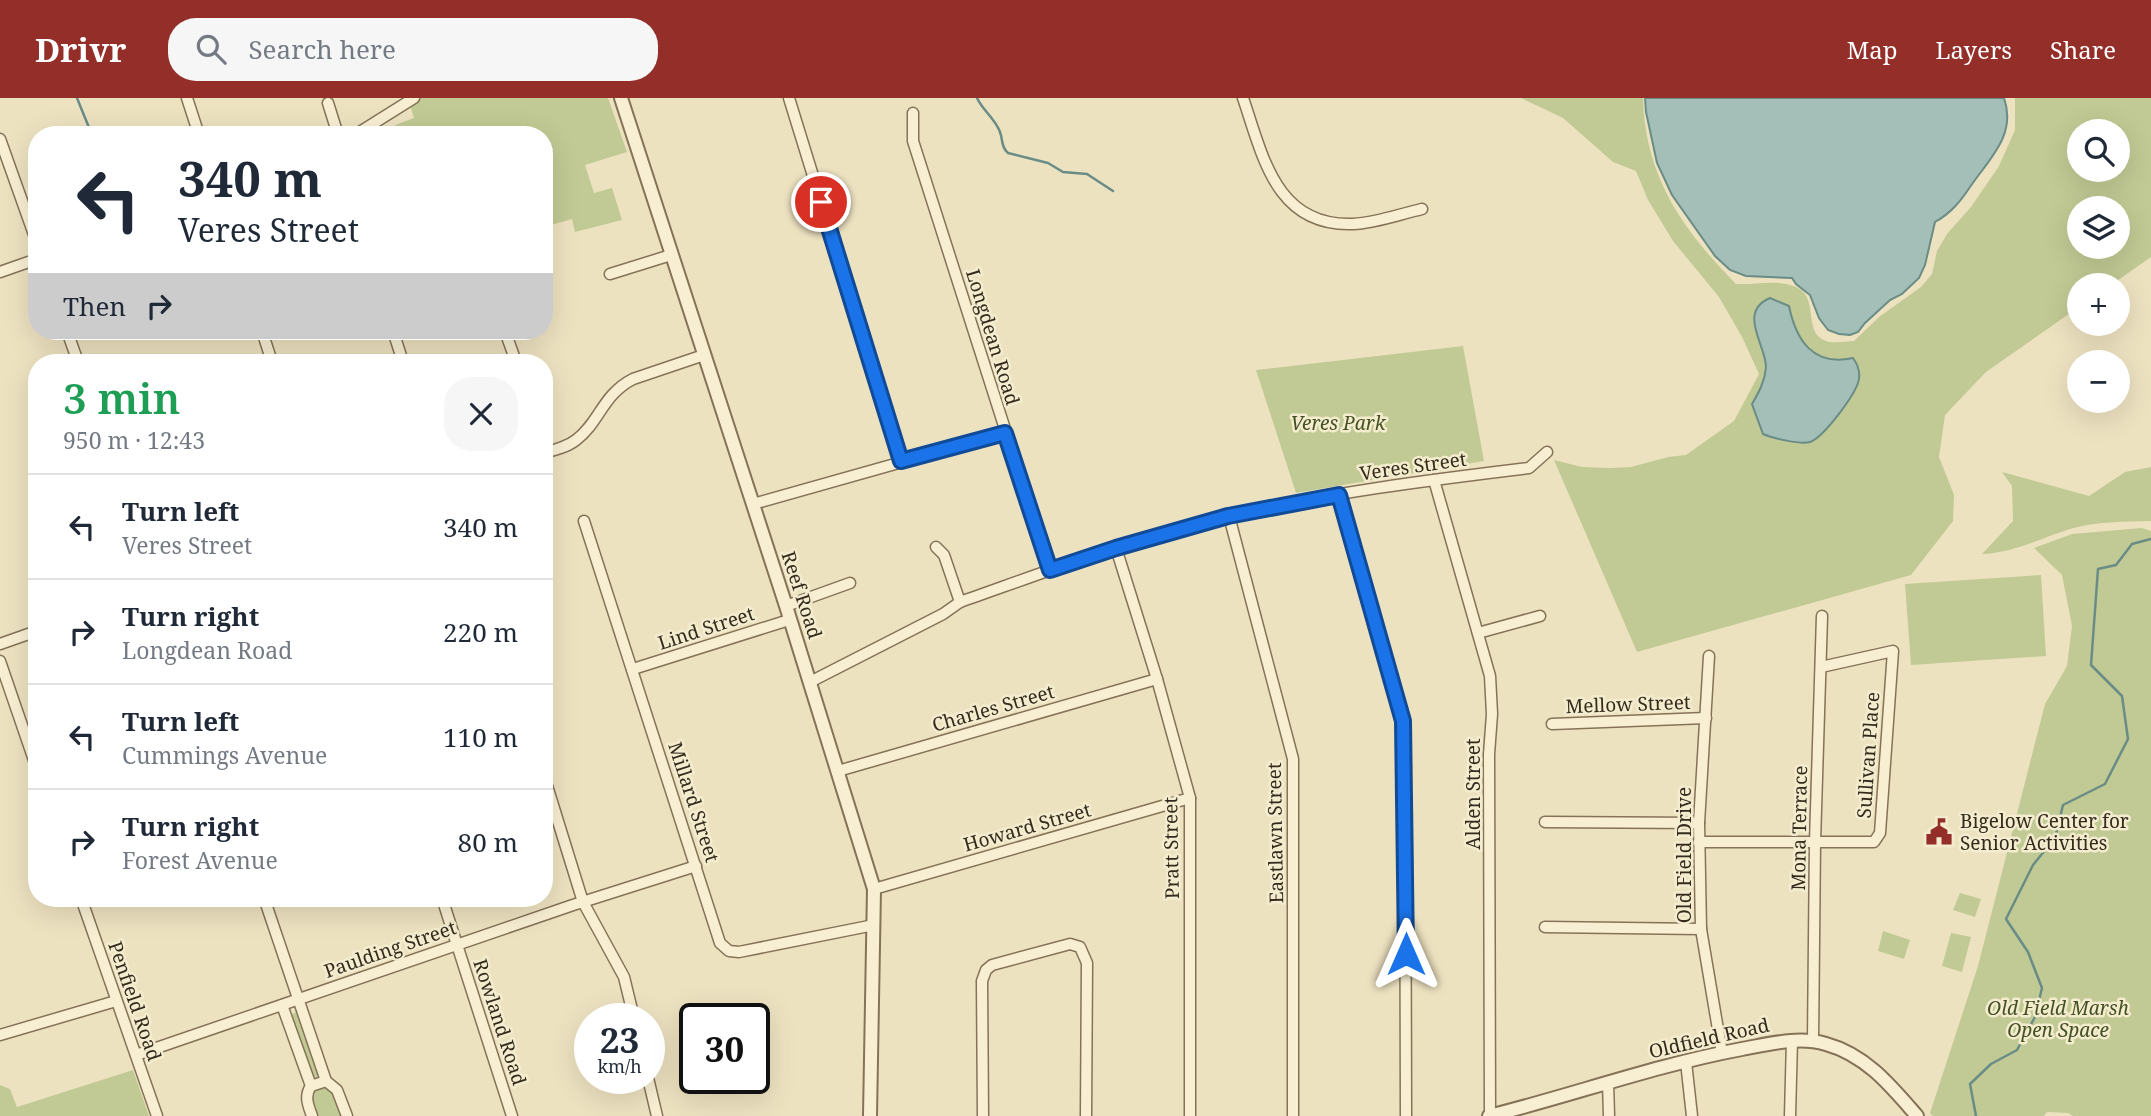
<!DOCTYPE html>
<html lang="en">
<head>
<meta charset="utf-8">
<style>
	:root { --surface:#fff; --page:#f6f6f7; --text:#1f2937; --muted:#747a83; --line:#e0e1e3; --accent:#932e29 }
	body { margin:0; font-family:"Noto Serif",serif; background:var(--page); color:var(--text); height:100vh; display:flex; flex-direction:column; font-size:26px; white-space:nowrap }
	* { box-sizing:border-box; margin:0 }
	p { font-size:23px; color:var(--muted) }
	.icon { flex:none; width:38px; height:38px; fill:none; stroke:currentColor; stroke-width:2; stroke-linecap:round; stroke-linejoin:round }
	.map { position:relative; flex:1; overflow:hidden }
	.side { position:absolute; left:28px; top:256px; width:525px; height:553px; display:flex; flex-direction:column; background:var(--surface); border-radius:28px; box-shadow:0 7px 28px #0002 }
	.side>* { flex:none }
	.guide { position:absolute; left:28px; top:28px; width:525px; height:214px; border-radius:28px; box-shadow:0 7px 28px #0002; background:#fff; color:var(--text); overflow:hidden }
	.controls { position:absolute; left:2067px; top:21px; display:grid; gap:14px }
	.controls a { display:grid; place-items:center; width:63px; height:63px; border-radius:50%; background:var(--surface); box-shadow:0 7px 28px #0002; font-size:35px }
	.speed { position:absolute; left:574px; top:905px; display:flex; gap:14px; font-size:35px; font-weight:700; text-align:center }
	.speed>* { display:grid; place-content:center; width:91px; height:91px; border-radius:50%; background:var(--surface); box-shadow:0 7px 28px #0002; line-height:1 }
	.speed small { font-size:18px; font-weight:400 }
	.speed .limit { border:4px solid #111; border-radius:10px; background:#fff; color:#111 }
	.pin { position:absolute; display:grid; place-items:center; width:60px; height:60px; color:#fff; margin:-30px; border:4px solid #fff; border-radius:50%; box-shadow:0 2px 7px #0007 }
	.me { position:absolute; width:77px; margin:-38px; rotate:0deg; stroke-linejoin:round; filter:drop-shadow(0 0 5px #0008) }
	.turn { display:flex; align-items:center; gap:24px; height:147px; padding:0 35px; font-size:32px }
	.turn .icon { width:91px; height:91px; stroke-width:2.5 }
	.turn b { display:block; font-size:49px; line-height:60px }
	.then { display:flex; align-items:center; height:66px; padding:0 35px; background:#0003; gap:14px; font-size:26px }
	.round { display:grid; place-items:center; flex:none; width:74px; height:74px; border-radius:28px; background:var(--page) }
	.head { display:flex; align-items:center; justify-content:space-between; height:119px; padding:0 35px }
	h1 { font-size:42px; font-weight:600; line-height:52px; color:#1e9e55 }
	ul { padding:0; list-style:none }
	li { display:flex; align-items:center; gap:21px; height:105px; padding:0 35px; border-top:2px solid var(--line) }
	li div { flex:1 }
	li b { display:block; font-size:26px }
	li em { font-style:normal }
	header { display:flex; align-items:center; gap:42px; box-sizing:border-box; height:98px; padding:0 35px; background:var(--accent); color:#fff }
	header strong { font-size:33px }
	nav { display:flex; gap:38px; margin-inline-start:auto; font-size:24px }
	.search { width:490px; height:63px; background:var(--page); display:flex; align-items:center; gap:18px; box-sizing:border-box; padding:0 24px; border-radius:28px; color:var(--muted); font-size:26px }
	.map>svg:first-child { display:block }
	.green { fill:#c1ca94; fill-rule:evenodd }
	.water { fill:#a3bfb8; stroke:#6a8c86; stroke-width:2 }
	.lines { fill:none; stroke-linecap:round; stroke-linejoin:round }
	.stream { stroke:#6a8c86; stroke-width:2.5 }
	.minor-casing { stroke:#857358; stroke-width:13 }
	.tertiary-casing { stroke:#857358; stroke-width:16 }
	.minor { stroke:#f8efd3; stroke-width:10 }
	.tertiary { stroke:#f8efd3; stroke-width:12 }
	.route-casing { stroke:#114b97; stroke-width:18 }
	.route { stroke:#1a73e8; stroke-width:12 }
	.labels { text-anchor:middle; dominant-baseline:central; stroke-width:5; stroke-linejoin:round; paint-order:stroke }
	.street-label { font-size:19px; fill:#352a1c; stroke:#f4eccf }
	.park-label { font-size:19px; font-style:italic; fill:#435123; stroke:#f4eccf }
	.poi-label { font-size:19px; fill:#352a1c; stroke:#f4eccf; text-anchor:start }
</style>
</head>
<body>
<header>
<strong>Drivr</strong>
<div class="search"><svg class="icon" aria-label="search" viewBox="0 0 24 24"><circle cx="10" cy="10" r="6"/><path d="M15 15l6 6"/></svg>Search here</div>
<nav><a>Map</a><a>Layers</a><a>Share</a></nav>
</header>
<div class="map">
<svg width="2151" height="1018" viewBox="0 0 2151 1018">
	<rect width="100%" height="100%" fill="#ede2c0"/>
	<g class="green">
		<path d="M408 0H608L627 54 585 67 594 95 612 90 622 122 575 134 572 121 544 129V37H398L395 27 414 20Z"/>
		<path d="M1521 0H1643C1645 79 1683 132 1736 186 1755 187 1778 181 1796 189 1820 199 1802 235 1826 243 1834 246 1845 243 1854 243L1879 219 1921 189 1932 176 1937 153 1947 136 1971 109 1999 68 2015 32V0H2151V159L2111 187H2079V209L1986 274 1945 317 1939 359 1954 397 1953 423 1911 477 1637 554 1554 362 1582 369 1610 370 1631 369 1668 359 1686 357 1734 323 1759 276 1742 239 1719 199 1673 143 1648 102 1636 73 1613 64 1563 20ZM2079 33H2118V72H2079ZM2079 110H2118V149H2079Z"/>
		<path d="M1463 248 1484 363 1296 395 1256 272Z"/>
		<path d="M2151 369V423C2125 424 2096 423 2070 431 2041 440 2013 455 1982 456L2013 423 2012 388 2002 374 2089 398 2125 374Z"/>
		<path d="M2142 430 2151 433V1018H2073L2068 1015 2047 1014 2044 1018H1933L1930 1015 1978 868 2045 606 2067 568 2072 528 2062 477 2034 450 2072 436Z"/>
		<path d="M2041 477 2046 558 1911 567 1905 486Z"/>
		<path d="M1960 795 1981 801 1975 819 1953 812Z"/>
		<path d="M1883 833 1910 842 1904 861 1878 853Z"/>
		<path d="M1951 835 1971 839 1962 874 1942 868Z"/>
		<path d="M295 914 298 917 319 974 317 979 312 978 291 918Z"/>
		<path d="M133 972 149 1018H0V987L10 991 17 1009Z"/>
		<path d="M325 989 333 992 343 1018H316L312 997 315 992Z"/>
	</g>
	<g class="water">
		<path d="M1645 0H2004C2017 37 1989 61 1970 89 1960 104 1951 115 1935 124L1925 167 1919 180 1902 196 1890 202 1865 225 1858 234 1850 237 1839 236 1828 232 1819 220 1810 197 1796 186 1792 180 1746 178 1730 172 1715 158 1672 97 1657 65 1646 14Z"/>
		<path d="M1770 200 1789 208C1796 242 1813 269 1853 260 1858 267 1861 276 1858 285 1853 299 1824 339 1810 344 1801 347 1772 340 1763 336L1752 306C1759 294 1765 283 1766 269 1766 247 1737 214 1770 200Z"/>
	</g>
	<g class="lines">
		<g class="stream">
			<path d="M77 0 92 37"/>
			<path d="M977 0C983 13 995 20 1000 34 1003 42 1001 49 1008 55L1048 65 1063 74 1087 76 1113 93"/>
			<path d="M1976 1018 1970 986 1991 966 2017 952 2035 919 2042 890 2028 854 2006 821 2033 767 2055 740 2063 707 2105 686 2128 641 2122 598 2091 567 2098 471 2116 467 2132 446 2151 441"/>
		</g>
		<g class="minor-casing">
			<g id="minor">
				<path d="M187 0 199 37"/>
				<path d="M789 0 901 363"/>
				<path d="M1243 0C1263 59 1276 129 1353 126 1376 125 1400 116 1422 111"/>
				<path d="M328 5 338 37"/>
				<path d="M913 15V43L1050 472"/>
				<path d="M355 37 414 0"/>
				<path d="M0 41 37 145"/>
				<path d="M0 174 37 161"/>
				<path d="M610 176 671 157"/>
				<path d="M67 233 78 264"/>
				<path d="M262 233 272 264"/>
				<path d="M393 233 403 264"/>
				<path d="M505 233 516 264"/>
				<path d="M544 355C555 352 567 349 576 342 600 324 602 297 633 281L704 257"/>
				<path d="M1434 382 1490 578 1492 616 1489 656 1490 1018"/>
				<path d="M1339 397 1403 623 1405 641 1406 1018"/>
				<path d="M753 406 1005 335"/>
				<path d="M1229 418 1293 661V1018"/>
				<path d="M584 423 720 845 729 853 739 854 874 827"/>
				<path d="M936 449 944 457 960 504"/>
				<path d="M1116 450 1157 581 1190 700V1018"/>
				<path d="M786 508 850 485"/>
				<path d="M1478 535 1540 518"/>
				<path d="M0 546 37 533"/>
				<path d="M1709 558 1699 725 1701 831 1722 955"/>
				<path d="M0 563 37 671"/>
				<path d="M633 571 789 522"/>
				<path d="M810 584 943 516 960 504C1048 473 1137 439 1229 418 1327 395 1429 382 1529 370L1547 354"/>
				<path d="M1552 626 1706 620"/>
				<path d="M838 673 1157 581"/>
				<path d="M544 678 583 804 624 879 634 920"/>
				<path d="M1545 724 1699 725"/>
				<path d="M1699 744H1874L1880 735 1893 553 1821 569"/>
				<path d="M874 791 1190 700"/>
				<path d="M81 800 157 1018"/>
				<path d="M264 800 326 983"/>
				<path d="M442 800 512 1018"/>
				<path d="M1545 829 1701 831"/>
				<path d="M282 907 311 988"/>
				<path d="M0 937 116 903"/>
				<path d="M1813 943 1815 744 1822 518"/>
				<path d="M136 957 573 807 696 768"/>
				<path d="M1686 964 1692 1018"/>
				<path d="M648 980 657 1018"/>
				<path d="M1608 984 1609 1018"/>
				<path d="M312 1018C308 1007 304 998 311 988L326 983 337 992 347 1018"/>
				<path d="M983 1018 982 883 986 872 992 867 1070 846 1080 849 1087 865 1086 1018"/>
				<path d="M1790 1018 1792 942"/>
			</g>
		</g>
		<g class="tertiary-casing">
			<g id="tertiary">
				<path d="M621 0 786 508 874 791 870 1018"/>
				<path d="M1489 1018C1573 997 1656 967 1742 951 1770 946 1798 938 1826 946 1866 957 1891 988 1917 1018"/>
			</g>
		</g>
		<use href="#minor" class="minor"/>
		<use href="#tertiary" class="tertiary"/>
	</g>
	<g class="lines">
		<g class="route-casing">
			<path id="route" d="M821 104 901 363 1005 335 1050 472 1116 450 1228 418 1339 397 1403 623 1406 856"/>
		</g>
		<use href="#route" class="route"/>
	</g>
	<defs>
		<g id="civic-bare" transform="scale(2.1)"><path d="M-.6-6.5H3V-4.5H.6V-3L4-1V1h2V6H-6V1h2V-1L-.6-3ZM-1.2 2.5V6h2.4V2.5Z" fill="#932e29" stroke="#f4eccf" stroke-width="2.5" paint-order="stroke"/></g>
	</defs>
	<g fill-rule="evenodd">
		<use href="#civic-bare" x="1939" y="734"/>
	</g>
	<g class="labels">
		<g class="street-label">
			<text transform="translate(993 239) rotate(73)">Longdean Road</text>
			<text transform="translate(1413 368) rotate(-8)">Veres Street</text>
			<text transform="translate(802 497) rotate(72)">Reef Road</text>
			<text transform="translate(706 530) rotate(-18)">Lind Street</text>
			<text transform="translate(1628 606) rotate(-2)">Mellow Street</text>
			<text transform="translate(993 610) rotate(-16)">Charles Street</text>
			<text transform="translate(1868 657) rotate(-86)">Sullivan Place</text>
			<text transform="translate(1473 696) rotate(-90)">Alden Street</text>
			<text transform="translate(694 704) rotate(72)">Millard Street</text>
			<text transform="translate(1027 729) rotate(-16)">Howard Street</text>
			<text transform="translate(1799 730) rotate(-89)">Mona Terrace</text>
			<text transform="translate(1275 735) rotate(-91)">Eastlawn Street</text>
			<text transform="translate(1171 750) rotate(-91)">Pratt Street</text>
			<text transform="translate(1684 757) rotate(-90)">Old Field Drive</text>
			<text transform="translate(390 851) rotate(-19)">Paulding Street</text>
			<text transform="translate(135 903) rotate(71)">Penfield Road</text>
			<text transform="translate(500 924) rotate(72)">Rowland Road</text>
			<text transform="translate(1709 940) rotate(-13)">Oldfield Road</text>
		</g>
		<g class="park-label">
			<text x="1338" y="325">Veres Park</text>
			<text x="2058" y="910">Old Field Marsh<tspan x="2058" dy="22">Open Space</tspan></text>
		</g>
		<g class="poi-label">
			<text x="1960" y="723">Bigelow Center for<tspan x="1960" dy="22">Senior Activities</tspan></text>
		</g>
	</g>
</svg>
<div class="controls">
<a><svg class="icon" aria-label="search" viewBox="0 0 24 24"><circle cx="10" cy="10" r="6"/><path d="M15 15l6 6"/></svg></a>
<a><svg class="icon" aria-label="layers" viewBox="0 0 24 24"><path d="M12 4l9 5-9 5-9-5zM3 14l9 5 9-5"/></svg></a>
<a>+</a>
<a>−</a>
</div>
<div class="speed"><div>23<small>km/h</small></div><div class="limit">30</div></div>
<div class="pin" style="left:821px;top:104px;background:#d93025"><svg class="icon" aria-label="arrive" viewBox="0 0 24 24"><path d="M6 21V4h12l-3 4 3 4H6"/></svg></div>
<svg class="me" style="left:1406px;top:856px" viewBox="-20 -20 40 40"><path d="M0-17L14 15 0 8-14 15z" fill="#1a73e8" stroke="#fff" stroke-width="4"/></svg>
<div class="guide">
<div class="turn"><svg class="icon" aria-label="left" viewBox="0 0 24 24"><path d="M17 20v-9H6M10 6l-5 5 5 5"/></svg><div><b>340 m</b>Veres Street</div></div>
<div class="then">Then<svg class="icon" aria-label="right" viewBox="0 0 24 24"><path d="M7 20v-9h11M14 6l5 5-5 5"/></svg></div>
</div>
<section class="side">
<div class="head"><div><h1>3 min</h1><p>950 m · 12:43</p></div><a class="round"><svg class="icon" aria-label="close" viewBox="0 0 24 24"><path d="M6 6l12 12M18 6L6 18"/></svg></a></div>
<ul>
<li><svg class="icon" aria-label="left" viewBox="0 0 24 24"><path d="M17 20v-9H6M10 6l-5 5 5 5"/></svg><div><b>Turn left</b><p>Veres Street</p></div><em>340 m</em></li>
<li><svg class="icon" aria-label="right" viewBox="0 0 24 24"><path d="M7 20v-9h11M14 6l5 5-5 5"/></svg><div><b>Turn right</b><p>Longdean Road</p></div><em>220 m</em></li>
<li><svg class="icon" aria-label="left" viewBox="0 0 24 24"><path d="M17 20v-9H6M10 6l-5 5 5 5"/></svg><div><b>Turn left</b><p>Cummings Avenue</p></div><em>110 m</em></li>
<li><svg class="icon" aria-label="right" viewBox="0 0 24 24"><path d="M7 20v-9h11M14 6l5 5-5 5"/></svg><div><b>Turn right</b><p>Forest Avenue</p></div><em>80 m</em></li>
</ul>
</section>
</div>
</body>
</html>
